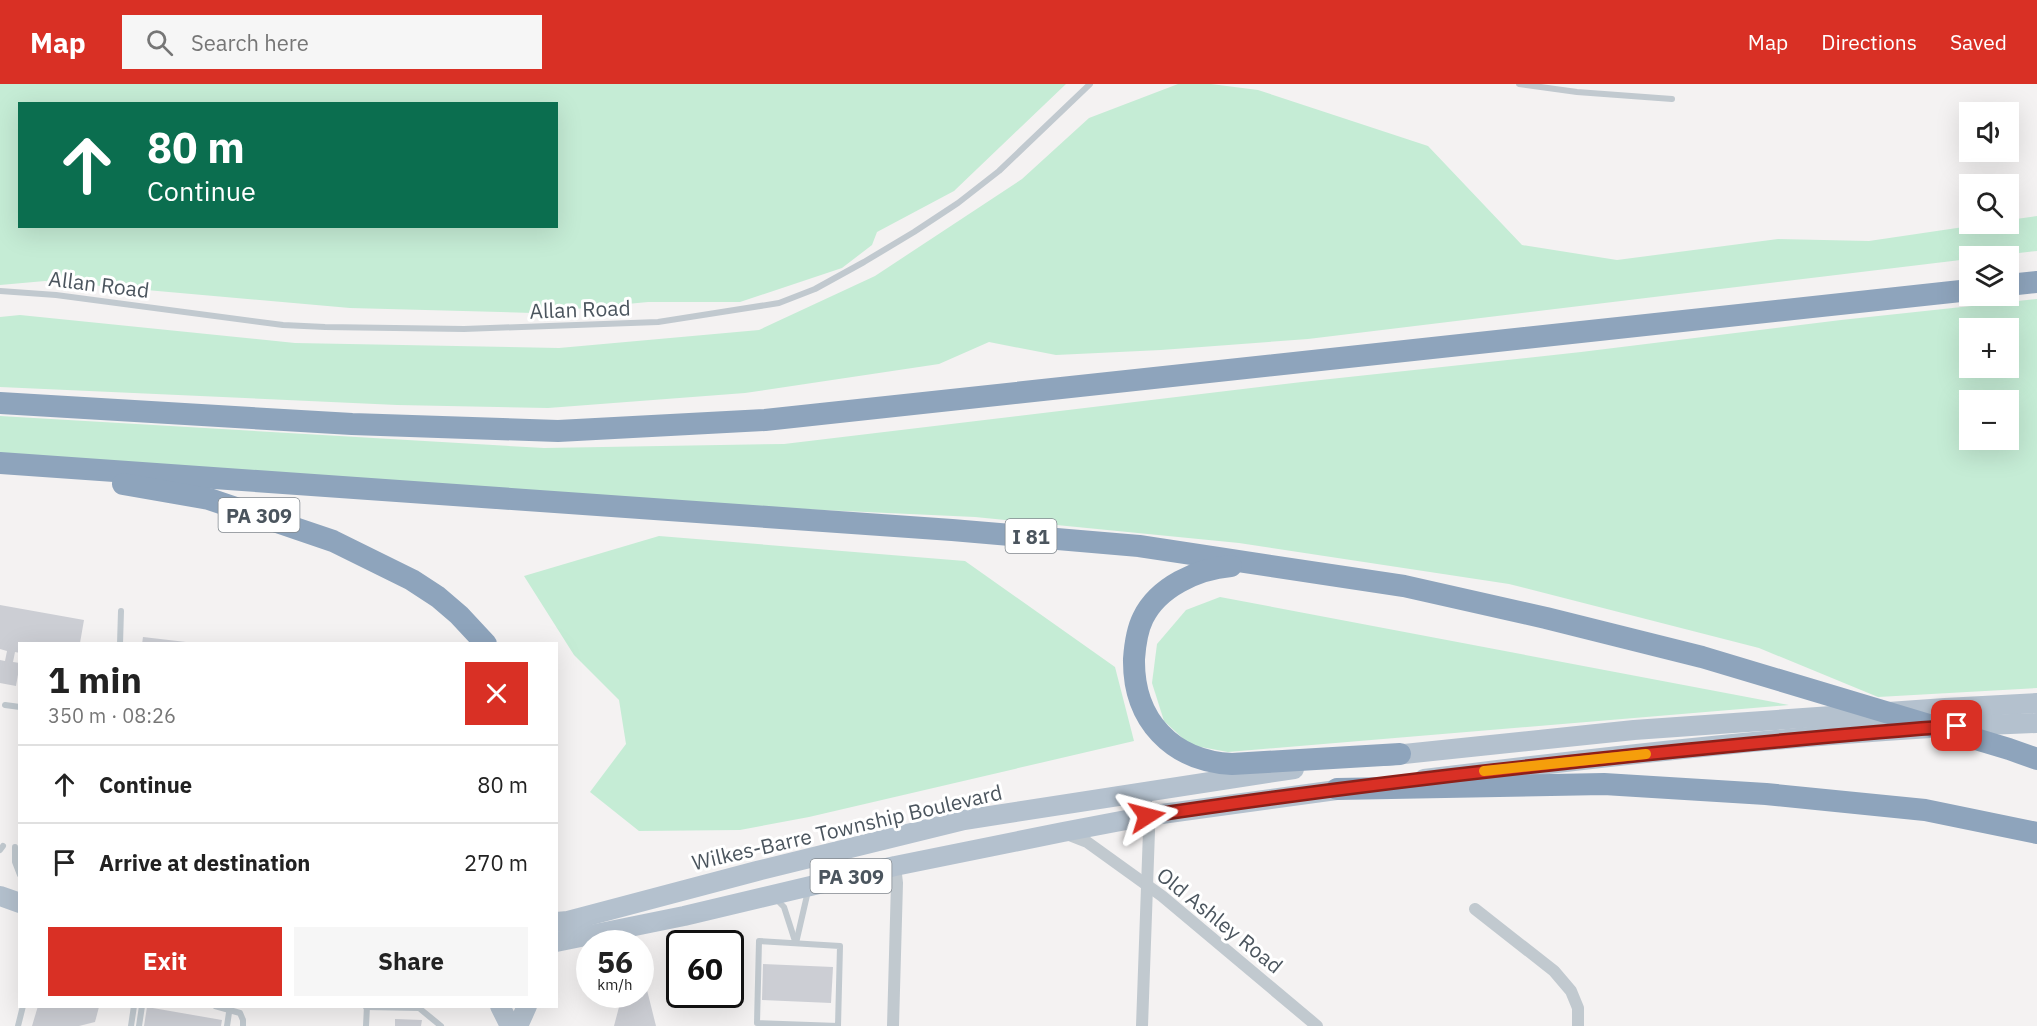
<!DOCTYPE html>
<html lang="en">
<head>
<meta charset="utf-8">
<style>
	:root { --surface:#fff; --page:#f6f6f6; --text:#222; --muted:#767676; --line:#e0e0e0; --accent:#d93025 }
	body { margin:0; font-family:"IBM Plex Sans",sans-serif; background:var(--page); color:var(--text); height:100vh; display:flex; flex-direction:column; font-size:22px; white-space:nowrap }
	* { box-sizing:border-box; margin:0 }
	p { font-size:20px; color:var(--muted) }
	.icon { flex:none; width:33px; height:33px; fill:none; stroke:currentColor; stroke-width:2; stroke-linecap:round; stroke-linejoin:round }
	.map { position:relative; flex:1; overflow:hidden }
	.details { position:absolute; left:18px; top:558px; width:540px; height:366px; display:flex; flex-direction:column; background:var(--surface); border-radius:0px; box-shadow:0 6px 24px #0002 }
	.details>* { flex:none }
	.banner { position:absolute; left:18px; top:18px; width:540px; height:126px; border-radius:0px; box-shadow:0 6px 24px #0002; background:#0b6e4f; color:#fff; overflow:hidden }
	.buttons { position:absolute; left:1959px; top:18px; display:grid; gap:12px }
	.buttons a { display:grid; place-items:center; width:60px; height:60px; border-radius:0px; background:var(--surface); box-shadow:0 6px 24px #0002; font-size:30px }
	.speed { position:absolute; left:576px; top:846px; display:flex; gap:12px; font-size:30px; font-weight:700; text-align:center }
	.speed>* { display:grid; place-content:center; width:78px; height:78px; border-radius:50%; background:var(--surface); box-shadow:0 6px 24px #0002; line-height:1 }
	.speed small { font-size:15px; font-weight:400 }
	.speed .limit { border:3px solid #111; border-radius:9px; background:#fff; color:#111 }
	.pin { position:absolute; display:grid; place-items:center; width:51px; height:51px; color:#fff; margin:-26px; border-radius:12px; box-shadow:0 3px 9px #0006 }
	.me { position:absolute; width:66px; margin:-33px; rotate:81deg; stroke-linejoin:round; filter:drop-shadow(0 0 4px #0008) }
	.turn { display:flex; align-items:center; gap:21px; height:126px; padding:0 30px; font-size:27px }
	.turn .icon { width:78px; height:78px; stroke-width:2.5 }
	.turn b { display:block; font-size:42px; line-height:51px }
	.round { display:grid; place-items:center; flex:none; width:63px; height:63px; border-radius:0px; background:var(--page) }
	.head { display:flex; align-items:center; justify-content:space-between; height:102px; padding:0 30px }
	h1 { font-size:36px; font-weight:700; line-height:45px }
	.cta { display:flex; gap:12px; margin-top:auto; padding:12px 30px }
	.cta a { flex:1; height:69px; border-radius:0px; background:var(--accent); color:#fff; font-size:24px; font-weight:700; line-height:69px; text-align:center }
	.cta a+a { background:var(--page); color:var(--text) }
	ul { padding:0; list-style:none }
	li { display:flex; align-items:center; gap:18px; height:78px; padding:0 30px; border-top:2px solid var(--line) }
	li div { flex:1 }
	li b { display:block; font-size:22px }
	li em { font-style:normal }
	header { display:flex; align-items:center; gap:36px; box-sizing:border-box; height:84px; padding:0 30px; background:var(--accent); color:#fff }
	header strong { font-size:28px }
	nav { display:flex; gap:33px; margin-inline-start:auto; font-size:21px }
	.search { width:420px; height:54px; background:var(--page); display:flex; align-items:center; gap:15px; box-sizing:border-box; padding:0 21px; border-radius:0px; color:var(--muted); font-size:22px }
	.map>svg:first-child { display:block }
	.green { fill:#c5ecd5; fill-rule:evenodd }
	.building { fill:#ccced4 }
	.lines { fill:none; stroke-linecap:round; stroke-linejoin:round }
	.lane { stroke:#c1c9cf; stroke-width:6 }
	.street { stroke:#c1c9cf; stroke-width:12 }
	.primary { stroke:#b4c1ce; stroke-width:20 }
	.highway { stroke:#8ea4bc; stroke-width:22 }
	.route-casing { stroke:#8d1f18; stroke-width:15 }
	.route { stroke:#d93025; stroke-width:10 }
	.slow { stroke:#f59e0b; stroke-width:10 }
	.labels { text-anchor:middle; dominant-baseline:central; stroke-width:6; stroke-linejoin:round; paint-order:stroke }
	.shield { fill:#fff; stroke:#81888e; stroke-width:1.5 }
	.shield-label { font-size:20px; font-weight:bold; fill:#4b555e }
	.street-label { font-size:21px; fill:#4b555e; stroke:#fff }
</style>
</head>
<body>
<header>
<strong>Map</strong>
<div class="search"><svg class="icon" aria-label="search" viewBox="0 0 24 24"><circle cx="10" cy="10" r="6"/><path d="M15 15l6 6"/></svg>Search here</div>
<nav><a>Map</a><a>Directions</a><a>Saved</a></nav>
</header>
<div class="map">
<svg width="2037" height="942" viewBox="0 0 2037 942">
	<rect width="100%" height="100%" fill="#f4f2f2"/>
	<g class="green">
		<path d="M0 0H1066L954 107 877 148 872 161 842 184 740 218H648L533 229 350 224 45 197 0 201ZM20 20H556V142H20Z"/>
		<path d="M1178 0H1211L1258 6 1428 62 1522 161 1617 176 1778 155 1869 157 1984 140H2008L2009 136 2037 132V167L1993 172H1970L1969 175 1308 255 1161 266 1056 271 989 258 939 280 745 309 548 324 397 321 0 303V233L20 231 295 259 559 264 759 246 875 192 1022 95 1089 34Z"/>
		<path d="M2037 215V604L1878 613 1759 564 1509 500 1239 459 975 433 669 419 0 370V332L544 364 784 360 1302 298 1581 268 1841 236ZM1970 244H2008V284H1970ZM1970 316H2008V356H1970Z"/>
		<path d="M659 452 965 477 1115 583 1134 657 809 733 740 746 639 747 590 708 626 660 619 616 574 571 524 492Z"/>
		<path d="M1220 513 1789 621 1228 668 1190 661 1164 637 1152 599 1157 560 1186 526Z"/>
	</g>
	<g class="building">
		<path d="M0 521 84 536 80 559 20 560V569L15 568 13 578 20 579 16 602 0 599V576L5 577 7 567 0 565Z"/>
		<path d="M143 553 186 558V560H142Z"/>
		<path d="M763 880 833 883 831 919 762 916Z"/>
		<path d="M644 894 656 942H614L619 923 615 910H640V895Z"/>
		<path d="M38 922H98L99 923 95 938 79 942H32Z"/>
		<path d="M147 923 222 936 221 942H144Z"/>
		<path d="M395 935 422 936 421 942H395Z"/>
	</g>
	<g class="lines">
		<g class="lane">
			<path d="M1519 0 1577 8 1672 15"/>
			<path d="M0 207 56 211 283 241 325 243 464 245 658 238 779 219 815 205 864 178 914 148 958 119 999 87 1090 0"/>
			<path d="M120 560 121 527"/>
			<path d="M5 621 20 623"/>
			<path d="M15 763V778L20 791"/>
			<path d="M0 766 3 762"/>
			<path d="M776 815 784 823 795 857"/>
			<path d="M759 857 840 862 838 942 757 939Z"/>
			<path d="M796 859 808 807"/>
			<path d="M215 922 240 929 243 936V942"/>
			<path d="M366 923 419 924 441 942"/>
			<path d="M18 942 23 922"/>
			<path d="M131 942 134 922"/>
			<path d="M139 942 142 922"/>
			<path d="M227 942 230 922"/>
			<path d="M366 942 367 922"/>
		</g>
		<g class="street">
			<path d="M1064 749 1087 758 1162 812 1317 942"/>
			<path d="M1475 825 1554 887 1571 907 1578 924V942"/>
			<path d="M893 942 897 799 895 782"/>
			<path d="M1142 942 1149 747 1145 707"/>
		</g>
		<g class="primary">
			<path d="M1385 672 1634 646 1945 624 2037 619"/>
			<path d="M1424 695C1627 670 1833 646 2037 639"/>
			<path d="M0 812 20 819"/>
			<path d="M556 838 568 837 757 787 964 736 1294 685"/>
			<path d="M556 858 684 832 895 782 1063 748 1147 732 1351 704"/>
			<path d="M500 922 510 942"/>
			<path d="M518 942 527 922"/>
		</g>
		<g class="highway">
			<path d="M2008 201 2037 198"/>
			<path d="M0 319 352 340 558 347 765 336 1970 206"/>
			<path d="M0 379 952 446 1139 462 1404 502 1546 534 1702 573 2009 665 2037 675"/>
			<path d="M123 400 209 415 333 457 412 496 438 513 459 531 486 560"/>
			<path d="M1231 482C1197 485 1158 503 1143 534 1137 546 1135 561 1134 575 1133 636 1172 677 1232 680L1400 670"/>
			<path d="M1337 705 1604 700 1766 710 1925 726 2037 749"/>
		</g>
	</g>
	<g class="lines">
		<g class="route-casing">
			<path id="route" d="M1147 732C1326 705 1506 684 1687 666 1777 657 1867 648 1957 642"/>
		</g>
		<use href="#route" class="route"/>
		<path class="slow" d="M1484 687 1646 670"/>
	</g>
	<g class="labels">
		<g class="shield">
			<rect x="218.5" y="414" width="81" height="34" rx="4.5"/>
			<rect x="1005.5" y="435" width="51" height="34" rx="4.5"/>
			<rect x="810.5" y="775" width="81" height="34" rx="4.5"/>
		</g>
		<g class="shield-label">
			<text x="259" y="431">PA 309</text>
			<text x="1031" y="452">I 81</text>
			<text x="851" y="792">PA 309</text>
		</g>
		<g class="street-label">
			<text transform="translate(99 200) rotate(7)">Allan Road</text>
			<text transform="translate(580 225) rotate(-2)">Allan Road</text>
			<text transform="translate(847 743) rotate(-13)">Wilkes-Barre Township Boulevard</text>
			<text transform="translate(1220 836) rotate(39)">Old Ashley Road</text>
		</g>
	</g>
</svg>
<div class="buttons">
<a><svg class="icon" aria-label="sound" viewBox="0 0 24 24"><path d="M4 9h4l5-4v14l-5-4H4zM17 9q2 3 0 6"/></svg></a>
<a><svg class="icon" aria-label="search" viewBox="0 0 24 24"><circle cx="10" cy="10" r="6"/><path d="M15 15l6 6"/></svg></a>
<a><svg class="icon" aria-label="layers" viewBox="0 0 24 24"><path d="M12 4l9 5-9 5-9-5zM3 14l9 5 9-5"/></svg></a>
<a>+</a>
<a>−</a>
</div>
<div class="speed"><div>56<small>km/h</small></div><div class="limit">60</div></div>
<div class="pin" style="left:1957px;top:642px;background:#d93025"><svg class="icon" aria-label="arrive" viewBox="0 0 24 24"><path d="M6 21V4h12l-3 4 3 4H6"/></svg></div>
<svg class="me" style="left:1147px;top:732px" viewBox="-20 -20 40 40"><path d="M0-17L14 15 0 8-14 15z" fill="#d93025" stroke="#fff" stroke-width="4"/></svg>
<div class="banner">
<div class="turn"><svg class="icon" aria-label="ahead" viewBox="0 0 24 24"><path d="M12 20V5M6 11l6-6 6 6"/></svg><div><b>80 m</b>Continue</div></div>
</div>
<section class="details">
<div class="head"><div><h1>1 min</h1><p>350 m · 08:26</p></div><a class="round" style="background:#d93025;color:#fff"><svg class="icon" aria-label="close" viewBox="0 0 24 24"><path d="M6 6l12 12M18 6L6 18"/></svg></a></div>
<ul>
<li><svg class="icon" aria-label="ahead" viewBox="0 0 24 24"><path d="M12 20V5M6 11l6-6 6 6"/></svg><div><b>Continue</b></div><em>80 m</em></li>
<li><svg class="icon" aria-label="arrive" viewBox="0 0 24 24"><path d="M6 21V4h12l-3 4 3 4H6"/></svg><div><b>Arrive at destination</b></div><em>270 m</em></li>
</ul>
<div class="cta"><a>Exit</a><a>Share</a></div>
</section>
</div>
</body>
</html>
